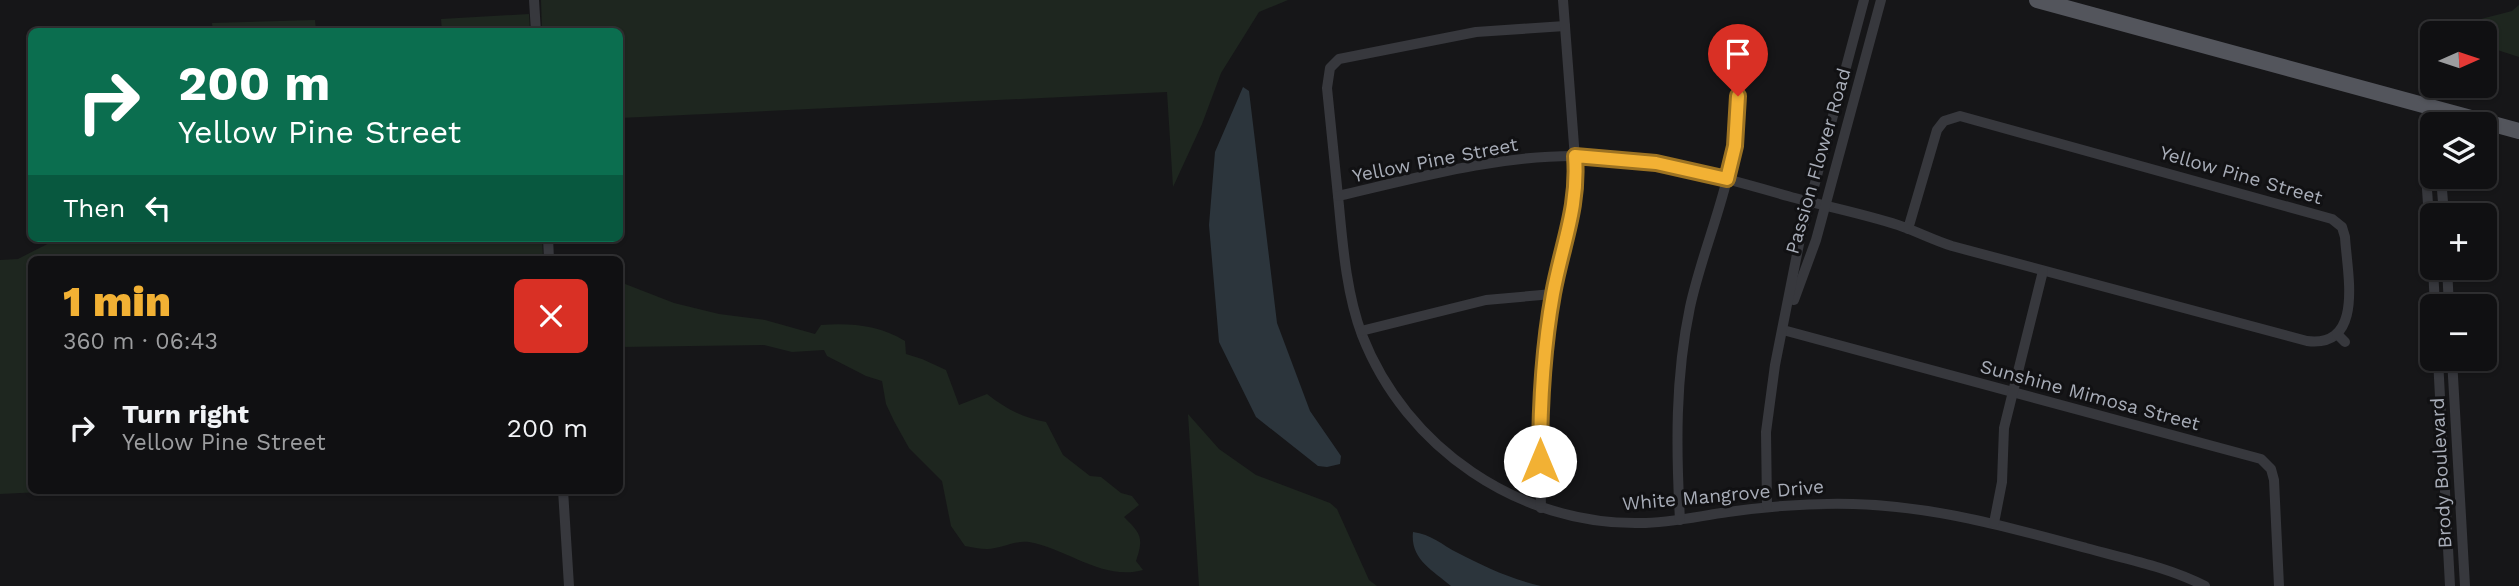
<!DOCTYPE html>
<html lang="en">
<head>
<meta charset="utf-8">
<style>
	:root { --surface:#101012; --page:#1e1e20; --text:#f1f3f6; --muted:#9c9d9f; --line:#303032; --accent:#f2b134 }
	body { margin:0; font-family:"Work Sans",sans-serif; background:var(--page); color:var(--text); height:100vh; display:flex; flex-direction:column; font-size:26px; white-space:nowrap }
	* { box-sizing:border-box; margin:0 }
	p { font-size:23px; color:var(--muted) }
	.icon { flex:none; width:38px; height:38px; fill:none; stroke:currentColor; stroke-width:2; stroke-linecap:round; stroke-linejoin:round }
	.map { position:relative; flex:1; overflow:hidden }
	.drawer { position:absolute; left:28px; top:256px; width:595px; height:238px; display:flex; flex-direction:column; background:var(--surface); border-radius:10px; box-shadow:0 2px 5px #0004,0 0 0 2px var(--line) }
	.drawer>* { flex:none }
	.guide { position:absolute; left:28px; top:28px; width:595px; height:214px; border-radius:10px; box-shadow:0 2px 5px #0004,0 0 0 2px var(--line); background:#0b6e4f; color:#fff; overflow:hidden }
	.needle { width:46px; rotate:87deg }
	.tools { position:absolute; left:2420px; top:21px; display:grid; gap:14px }
	.tools a { display:grid; place-items:center; width:77px; height:77px; border-radius:10px; background:var(--surface); box-shadow:0 2px 5px #0004,0 0 0 2px var(--line); font-size:35px }
	.pin { position:absolute; display:grid; place-items:center; width:60px; height:60px; color:#fff; margin:-72px -30px; border-radius:50% 50% 50% 0; rotate:-45deg; box-shadow:0 0 7px #0007 }
	.pin .icon { rotate:45deg }
	.me { position:absolute; width:77px; margin:-38px; rotate:0deg; stroke-linejoin:round; filter:drop-shadow(0 0 5px #0008) }
	.turn { display:flex; align-items:center; gap:24px; height:147px; padding:0 35px; font-size:32px }
	.turn .icon { width:91px; height:91px; stroke-width:2.5 }
	.turn b { display:block; font-size:49px; line-height:60px }
	.then { display:flex; align-items:center; height:66px; padding:0 35px; background:#0003; gap:14px; font-size:26px }
	.round { display:grid; place-items:center; flex:none; width:74px; height:74px; border-radius:10px; background:var(--page) }
	.overview { display:flex; align-items:center; justify-content:space-between; height:119px; padding:0 35px }
	h1 { font-size:42px; font-weight:800; line-height:52px; color:var(--accent) }
	ul { padding:0; list-style:none }
	li { display:flex; align-items:center; gap:21px; height:105px; padding:0 35px }
	li div { flex:1 }
	li b { display:block; font-size:26px }
	li em { font-style:normal }
	.map>svg:first-child { display:block }
	.green { fill:#1e261f }
	.water { fill:#2c353c }
	.lines { fill:none; stroke-linecap:round; stroke-linejoin:round }
	.street { stroke:#37383d; stroke-width:10 }
	.primary { stroke:#53555c; stroke-width:16 }
	.route-casing { stroke:#9d7322; stroke-width:18 }
	.route { stroke:#f2b134; stroke-width:12 }
	.labels { text-anchor:middle; dominant-baseline:central; stroke-width:6; stroke-linejoin:round; paint-order:stroke }
	.street-label { font-size:19px; fill:#a8adb8; stroke:#111113 }
</style>
</head>
<body>
<div class="map">
<svg width="2519" height="586" viewBox="0 0 2519 586">
	<rect width="100%" height="100%" fill="#161618"/>
	<g class="green">
		<path d="M541 0H1288L1259 12 1221 73 1202 124 1173 187 1167 92 620 118V32L542 31Z"/>
		<path d="M2519 5V57L2485 46V33H2475L2481 19 2512 11Z"/>
		<path d="M529 14 530 31H442L441 19Z"/>
		<path d="M315 20 316 31H213L212 23Z"/>
		<path d="M59 238H542L543 259H32V490H82L0 494V260L18 259Z"/>
		<path d="M620 282 674 303 719 314 765 320 815 334 821 325C851 323 879 325 905 341L906 354 922 359 946 370 959 405 987 394C1005 408 1022 418 1046 422L1063 455 1090 476 1101 477 1121 493 1132 496 1139 505 1124 517C1141 534 1144 537 1136 561L1143 570C1103 581 1068 549 1029 542 1015 540 1001 549 987 549 980 549 972 547 965 546L951 526 942 481 909 448 894 421 886 404 882 381 866 376 827 356 824 350 792 352 764 345 620 347Z"/>
		<path d="M1188 414 1219 449 1256 475 1330 503 1337 509 1369 580 1377 586H1199Z"/>
	</g>
	<g class="water">
		<path d="M1243 87 1249 91 1277 323 1310 411 1341 456 1340 464 1327 467 1318 466 1256 417 1219 342 1209 225 1215 152Z"/>
		<path d="M1413 532C1431 534 1442 545 1458 553 1483 566 1513 580 1541 586H1451C1432 570 1410 559 1413 532Z"/>
	</g>
	<g class="lines">
		<g class="street">
			<path d="M534 0 536 32"/>
			<path d="M1565 26 1476 32 1339 59 1330 68 1327 88C1331 127 1335 167 1339 206 1343 249 1347 295 1362 335 1406 448 1519 525 1640 523 1670 523 1699 516 1728 512 1770 506 1811 503 1853 504 1933 506 2009 527 2086 548 2126 559 2168 567 2205 586"/>
			<path d="M2441 177 2444 215"/>
			<path d="M1338 196C1416 178 1497 155 1578 156 1653 156 1724 178 1795 198 1829 207 1864 214 1898 225 1916 231 1933 240 1952 246L2307 341C2365 348 2347 273 2345 237L2342 227 2332 219 1960 116 1944 121 1937 130 1908 229"/>
			<path d="M548 238 549 259"/>
			<path d="M2432 263 2424 145 2430 106 2436 124"/>
			<path d="M2433 268 2435 306"/>
			<path d="M2447 268 2449 306"/>
			<path d="M1794 300 1816 240 1881 0"/>
			<path d="M1783 330 2261 459 2271 469 2274 480 2279 586"/>
			<path d="M1361 331 1486 300 1553 294"/>
			<path d="M2337 334 2345 342"/>
			<path d="M2438 359 2450 586"/>
			<path d="M2452 359 2465 586"/>
			<path d="M563 490 569 586"/>
			<path d="M1767 506 1766 432 1775 365 1800 239 1864 0"/>
			<path d="M1541 508C1539 436 1540 365 1553 294 1560 257 1574 222 1577 185L1563 0"/>
			<path d="M1680 520C1676 448 1675 378 1690 307 1707 229 1748 156 1735 74"/>
			<path d="M1994 523 2002 482 2004 428 2043 271"/>
		</g>
		<path class="primary" d="M2037 0 2519 131"/>
	</g>
	<g class="lines">
		<g class="route-casing">
			<path id="route" d="M1540 461C1540 405 1543 349 1553 294 1562 244 1579 208 1575 156L1656 163 1727 179 1735 146 1738 96"/>
		</g>
		<use href="#route" class="route"/>
	</g>
	<g class="labels">
		<g class="street-label">
			<text transform="translate(1435 160) rotate(-11)">Yellow Pine Street</text>
			<text transform="translate(1818 161) rotate(-74)">Passion Flower Road</text>
			<text transform="translate(2241 175) rotate(16)">Yellow Pine Street</text>
			<text transform="translate(2090 395) rotate(15)">Sunshine Mimosa Street</text>
			<text transform="translate(2441 473) rotate(-93)">Brody Boulevard</text>
			<text transform="translate(1723 495) rotate(-5)">White Mangrove Drive</text>
		</g>
	</g>
</svg>
<div class="tools">
<a><svg class="needle" viewBox="-14 -14 28 28"><path d="M0-13l5 13h-10z" fill="#e53935"/><path d="M0 13l5-13h-10z" fill="#9c9d9f"/></svg></a>
<a><svg class="icon" aria-label="layers" viewBox="0 0 24 24"><path d="M12 4l9 5-9 5-9-5zM3 14l9 5 9-5"/></svg></a>
<a>+</a>
<a>−</a>
</div>
<div class="pin" style="left:1738px;top:96px;background:#d93025"><svg class="icon" aria-label="arrive" viewBox="0 0 24 24"><path d="M6 21V4h12l-3 4 3 4H6"/></svg></div>
<svg class="me" style="left:1540px;top:461px" viewBox="-20 -20 40 40"><circle r="19" fill="#fff"/><path d="M0-13L10 11 0 6-10 11z" fill="#f2b134"/></svg>
<div class="guide">
<div class="turn"><svg class="icon" aria-label="right" viewBox="0 0 24 24"><path d="M7 20v-9h11M14 6l5 5-5 5"/></svg><div><b>200 m</b>Yellow Pine Street</div></div>
<div class="then">Then<svg class="icon" aria-label="left" viewBox="0 0 24 24"><path d="M17 20v-9H6M10 6l-5 5 5 5"/></svg></div>
</div>
<section class="drawer">
<div class="overview"><div><h1>1 min</h1><p>360 m · 06:43</p></div><a class="round" style="background:#d93025;color:#fff"><svg class="icon" aria-label="close" viewBox="0 0 24 24"><path d="M6 6l12 12M18 6L6 18"/></svg></a></div>
<ul>
<li><svg class="icon" aria-label="right" viewBox="0 0 24 24"><path d="M7 20v-9h11M14 6l5 5-5 5"/></svg><div><b>Turn right</b><p>Yellow Pine Street</p></div><em>200 m</em></li>
</ul>
</section>
</div>
</body>
</html>
